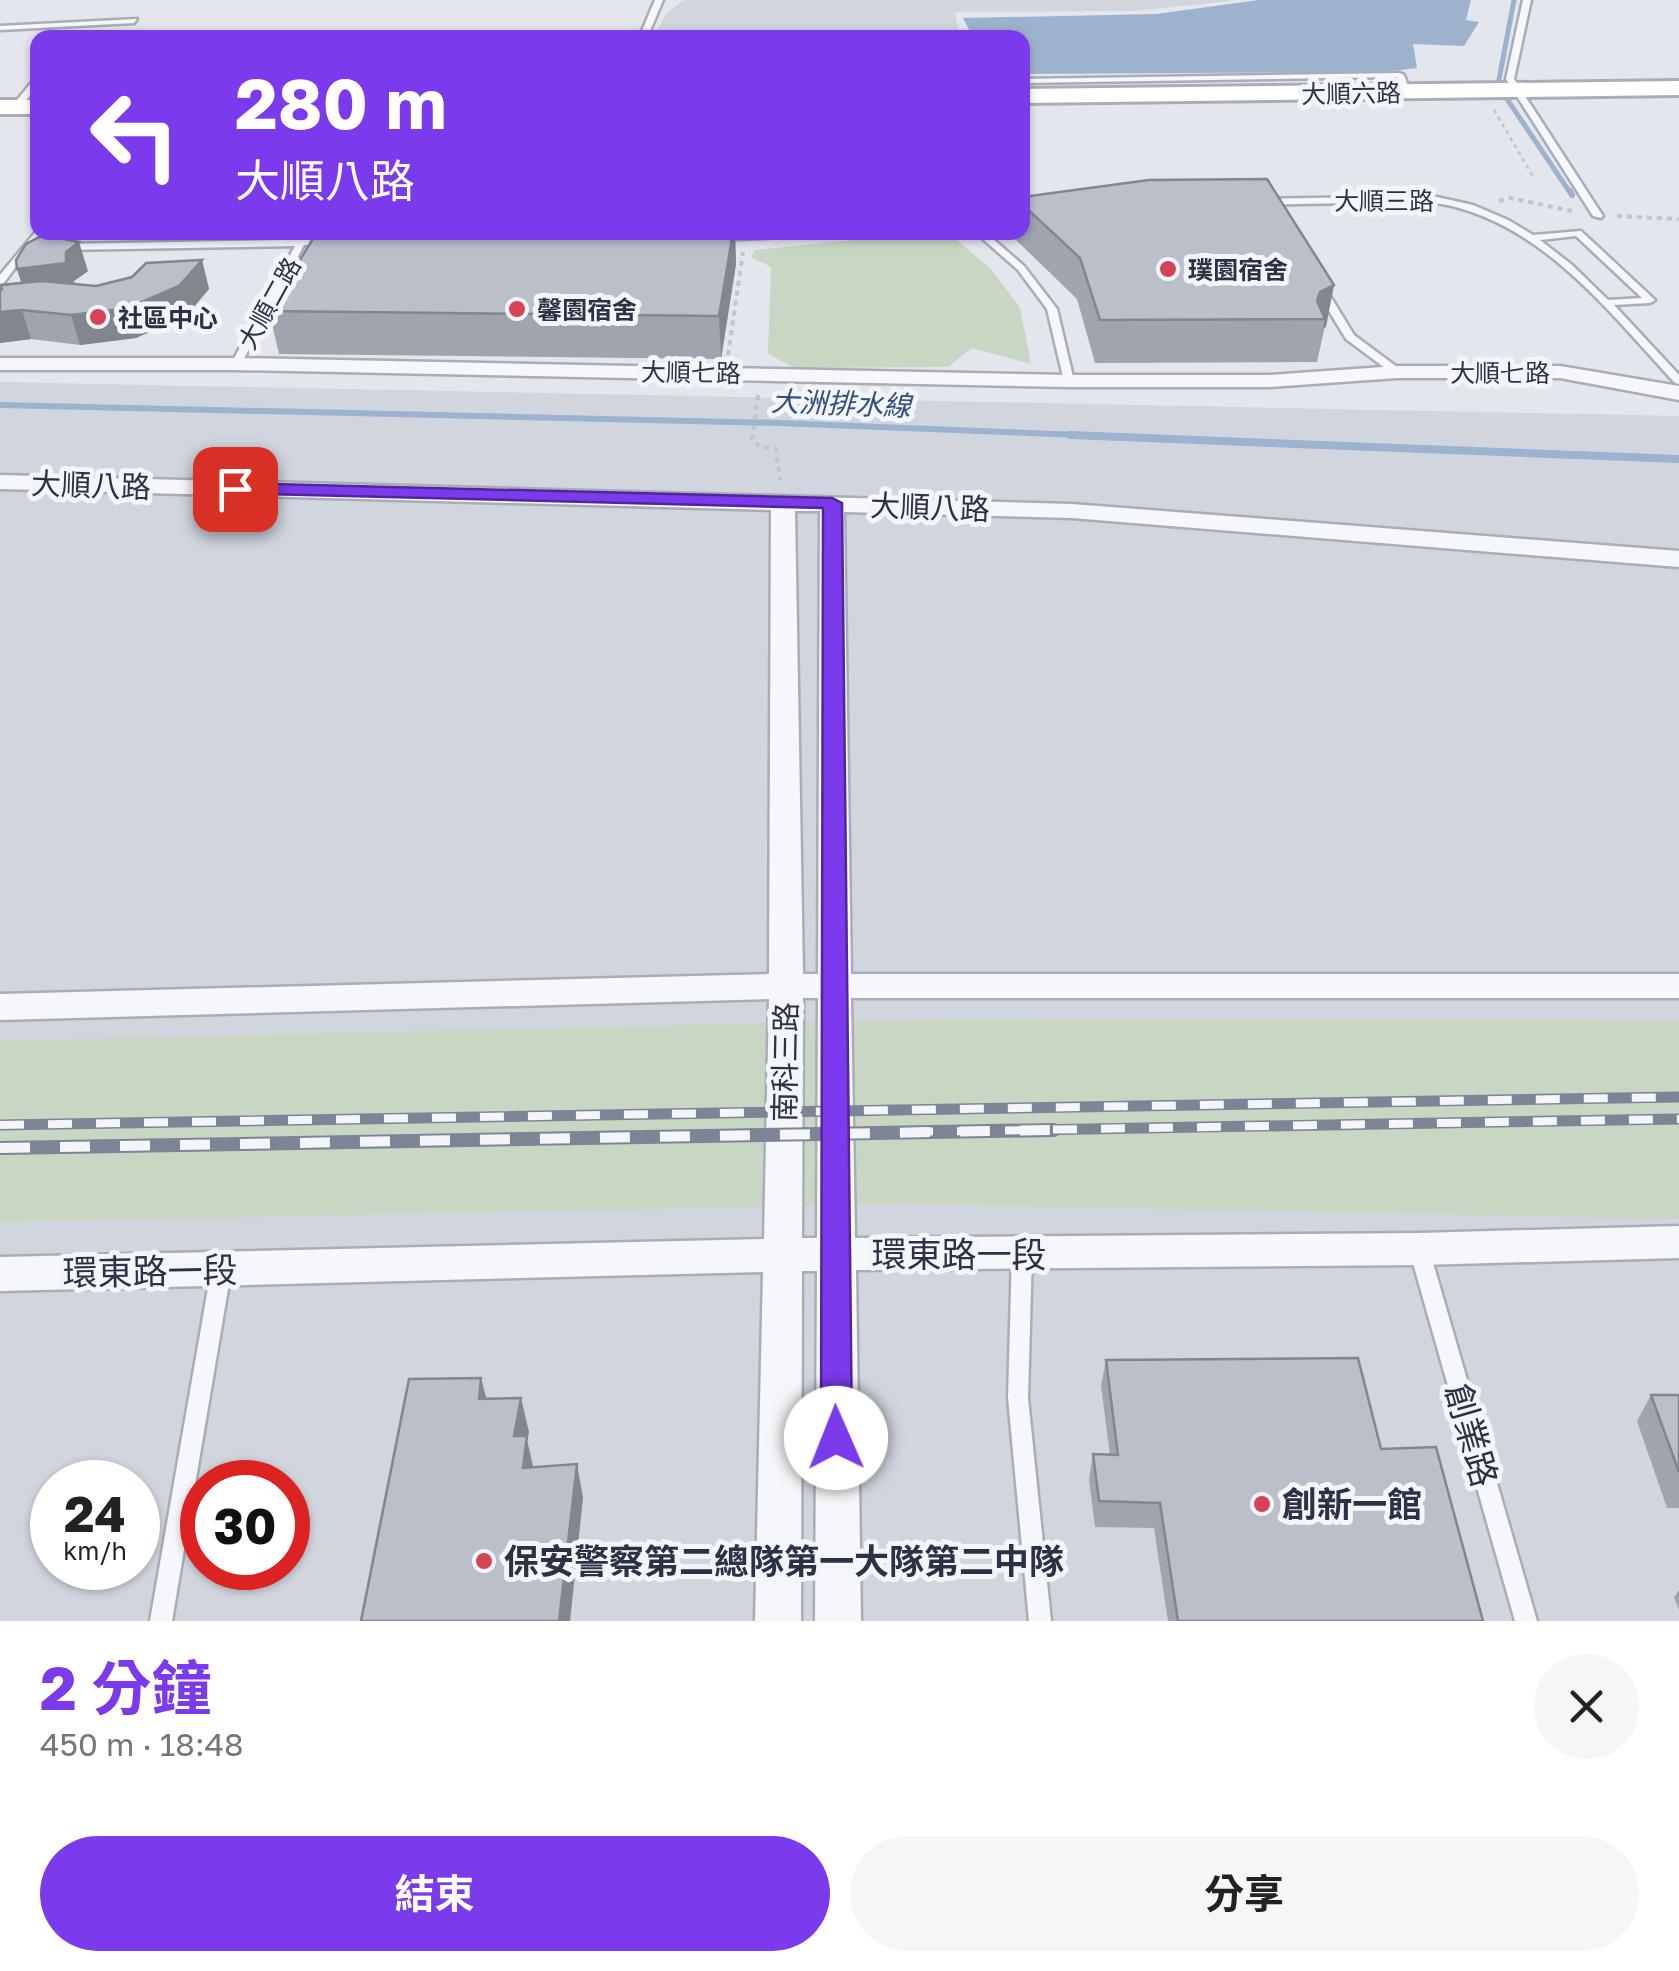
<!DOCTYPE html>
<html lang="zh-TW">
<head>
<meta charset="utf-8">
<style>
	:root { --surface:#fff; --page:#f6f6f6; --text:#222; --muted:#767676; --accent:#7c3aed }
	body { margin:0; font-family:"Golos Text","Noto Sans TC",sans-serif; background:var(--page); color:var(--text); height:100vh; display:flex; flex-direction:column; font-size:38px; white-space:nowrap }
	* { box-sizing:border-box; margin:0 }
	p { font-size:32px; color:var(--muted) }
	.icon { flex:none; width:55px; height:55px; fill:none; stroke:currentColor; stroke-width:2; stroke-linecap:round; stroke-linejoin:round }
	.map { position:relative; height:1621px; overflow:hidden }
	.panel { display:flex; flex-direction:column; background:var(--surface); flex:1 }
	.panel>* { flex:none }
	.top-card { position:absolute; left:30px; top:30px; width:1000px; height:210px; border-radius:20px; box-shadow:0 2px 8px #0004; background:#7c3aed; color:#fff; overflow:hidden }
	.speed { position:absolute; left:30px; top:1460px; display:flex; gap:20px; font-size:50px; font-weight:700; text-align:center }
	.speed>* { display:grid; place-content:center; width:130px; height:130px; border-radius:50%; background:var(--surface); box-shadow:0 2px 8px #0004; line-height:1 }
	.speed small { font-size:25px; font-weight:400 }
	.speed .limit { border:15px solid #d22; background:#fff; color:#111 }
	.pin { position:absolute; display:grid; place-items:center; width:85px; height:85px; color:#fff; margin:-42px; border-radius:20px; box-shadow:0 5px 15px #0006 }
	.me { position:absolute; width:110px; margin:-55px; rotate:359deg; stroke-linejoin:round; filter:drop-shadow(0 0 8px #0008) }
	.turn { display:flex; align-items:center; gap:35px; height:210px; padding:0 40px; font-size:45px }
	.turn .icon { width:130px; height:130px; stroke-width:2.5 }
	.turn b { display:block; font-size:70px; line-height:85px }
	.round { display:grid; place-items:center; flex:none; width:105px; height:105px; border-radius:52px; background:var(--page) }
	.head { display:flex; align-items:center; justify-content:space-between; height:170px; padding:0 40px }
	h1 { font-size:60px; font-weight:700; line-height:75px; color:var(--accent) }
	.cta { display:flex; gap:20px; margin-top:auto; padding:20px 40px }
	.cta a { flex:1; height:115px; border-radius:60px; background:var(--accent); color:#fff; font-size:40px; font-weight:700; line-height:115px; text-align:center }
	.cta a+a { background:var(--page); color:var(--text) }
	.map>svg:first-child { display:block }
	.built { fill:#d1d5de; fill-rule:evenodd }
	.green { fill:#c8d6c4 }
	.water { fill:#9db3cd }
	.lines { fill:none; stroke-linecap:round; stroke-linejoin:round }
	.stream-far2 { stroke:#9db3cd; stroke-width:5 }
	.stream-far1 { stroke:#9db3cd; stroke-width:6 }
	.stream { stroke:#9db3cd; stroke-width:8 }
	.lane-casing { stroke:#a8adb7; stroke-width:5 }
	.street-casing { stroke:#a8adb7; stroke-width:5 }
	.secondary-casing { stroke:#a8adb7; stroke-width:6 }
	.path-far1 { stroke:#c1c4cb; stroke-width:2.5; stroke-dasharray:4 4; stroke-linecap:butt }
	.path { stroke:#c1c4cb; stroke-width:4; stroke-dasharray:5 5; stroke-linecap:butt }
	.lane { fill:#f6f7fa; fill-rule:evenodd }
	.street { fill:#f6f7fa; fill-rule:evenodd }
	.secondary { fill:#fff; fill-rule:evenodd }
	.rail-far1-casing { stroke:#7c8596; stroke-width:11 }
	.rail-casing { stroke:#7c8596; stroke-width:14 }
	.rail-far1 { stroke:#f3f5f9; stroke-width:8; stroke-dasharray:24; stroke-linecap:butt }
	.rail { stroke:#f3f5f9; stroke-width:10; stroke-dasharray:30; stroke-linecap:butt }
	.wall { fill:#a0a4ae }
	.shaded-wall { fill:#82868d }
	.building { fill:#babfca; stroke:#82868d; stroke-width:2.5 }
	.route { fill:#7c3aed; stroke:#51269a; stroke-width:2.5 }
	.poi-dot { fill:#d54455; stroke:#f3f5f9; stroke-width:4 }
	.labels { text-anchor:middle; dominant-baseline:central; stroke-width:10; stroke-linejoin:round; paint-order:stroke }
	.far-street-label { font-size:25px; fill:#2a3345; stroke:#f3f5f9 }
	.far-poi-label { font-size:25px; font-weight:bold; fill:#2a3345; stroke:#f3f5f9; text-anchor:start }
	.far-water-label { font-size:28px; font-style:italic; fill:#31507c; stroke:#f3f5f9 }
	.street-label { font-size:30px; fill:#2a3345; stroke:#f3f5f9 }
	.near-street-label { font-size:35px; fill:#2a3345; stroke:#f3f5f9 }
	.near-poi-label { font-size:35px; font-weight:bold; fill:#2a3345; stroke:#f3f5f9; text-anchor:start }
</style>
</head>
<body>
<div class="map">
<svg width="1679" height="1621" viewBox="0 0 1679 1621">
	<rect width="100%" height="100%" fill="#e3e6ec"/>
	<g class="built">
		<path d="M684 0H1230V1L1133 11 955 12 960 37H654L666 14Z"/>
		<path d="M0 382 1679 416V1621H0ZM52 1482H138V1568H52ZM202 1482H288V1568H202Z"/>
	</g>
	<g class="green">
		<path d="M924 233 952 236 991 269 1020 308 1031 364 972 348 948 367 794 368 768 353 771 267 751 257 755 250Z"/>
		<path d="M943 1019 1679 1020V1219L905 1204 0 1222V1041Z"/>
	</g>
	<path class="water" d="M1259 0H1471L1466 20 1479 22 1464 46 1413 44 1417 68 1384 72 1023 74 1022 38 973 37 963 18 1156 14Z"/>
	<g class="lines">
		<g class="stream-far2">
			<path d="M1498 85 1514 0"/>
			<path d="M1505 96 1571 194"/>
		</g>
		<g class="stream-far1">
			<path d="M1570 191 1572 195"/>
			<path d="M0 405 779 423 1132 437"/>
		</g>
		<path class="stream" d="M1070 435 1679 459"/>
		<g class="lane-casing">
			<g id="lane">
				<path d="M655 0H663L647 38H639Z"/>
				<path d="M1523 0H1531L1514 79 1603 216 1601 218 1593 216 1506 79Z"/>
				<path d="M137 19 134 23 0 30V26Z"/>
				<path d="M1400 73 1404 75 1411 94H1405L1397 77 1022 83V79Z"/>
				<path d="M35 78H38V86L19 109H13V105Z"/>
				<path d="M1432 196 1473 205 1508 220 1533 235 1581 231 1655 300 1650 303 1614 305 1679 375V384L1675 383C1609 312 1539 219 1436 203 1417 200 1395 202 1375 203 1337 203 1298 204 1260 205L1255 202 1260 199ZM1576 236 1642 298 1608 300 1572 265 1540 240Z"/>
				<path d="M38 229V232H42L3 284 0 285V275Z"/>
				<path d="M755 232H830L826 235 719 240 714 237 719 234Z"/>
				<path d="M975 232H985L1024 266 1057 309 1074 381 1073 383 1064 381 1047 309 1018 270Z"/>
				<path d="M331 239 336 242 334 244 304 245 241 364 236 367 231 364 295 246 64 250 59 247 64 244Z"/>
				<path d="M1316 286H1324L1354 335 1401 370V374H1393L1346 339 1315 288Z"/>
				<path d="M1419 1241 1426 1243 1429 1249 1537 1621H1515L1409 1249 1412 1243Z"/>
				<path d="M1022 1245 1029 1247 1032 1253 1028 1398 1051 1621H1029L1008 1398 1012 1253 1015 1247Z"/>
				<path d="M221 1263 228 1265 231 1271 172 1621H150L211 1271 214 1265Z"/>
			</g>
		</g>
		<g class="street-casing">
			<g id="street">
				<path d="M0 358H236L1069 375H1269L1397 366H1560L1679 386V400L1560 378H1397L1269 387H1069L236 370H0Z"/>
				<path d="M0 475 1072 504 1679 551V567L1072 518 844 512 851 974H1679V998H851L855 1238 1419 1233 1679 1226V1258L1419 1265 856 1270 861 1621H815L817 1271H802L801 1621H755L763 1272 0 1291V1257L764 1239 769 999 0 1020V994L769 974 771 510 0 489ZM795 511H820L818 974H803ZM803 998H818L817 1238H802Z"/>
			</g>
		</g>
		<g class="secondary-casing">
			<g id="secondary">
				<path d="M1679 81V95L1022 103V89Z"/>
				<rect x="0" y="100" width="38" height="14"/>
			</g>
		</g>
		<path class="path-far1" d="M1494 110 1534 178"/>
		<g class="path">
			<path d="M1499 201 1510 198 1572 211"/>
			<path d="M1617 216 1679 219"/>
			<path d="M728 355 743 252"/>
			<path d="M758 395 752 439 760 447 776 449 780 480"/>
		</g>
		<use href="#lane" class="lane"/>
		<use href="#street" class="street"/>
		<use href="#secondary" class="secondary"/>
		<g class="rail-far1-casing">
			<g id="rail-far1">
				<path d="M0 1125 1679 1097"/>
				<path d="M909 1132 1679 1119"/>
			</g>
		</g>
		<g class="rail-casing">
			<path id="rail" d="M0 1148 1054 1130"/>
		</g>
		<use href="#rail-far1" class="rail-far1"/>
		<use href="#rail" class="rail"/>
	</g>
	<g class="wall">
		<path d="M1022 197 1334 285 1317 362 1095 363 1077 299 1014 238V232H1022Z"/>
		<path d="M317 232H735L736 264 721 359 279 354 269 311Z"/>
		<path d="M202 260 209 289 187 315 136 338 80 345 31 339 0 343 22 283 17 269 88 271 74 281V284L96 286Z"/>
		<path d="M1106 1360 1381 1449 1483 1621H1168L1154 1528 1095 1527 1089 1480 1093 1454 1110 1455 1101 1386Z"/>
		<path d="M1651 1395H1679V1508H1667L1637 1421Z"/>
		<path d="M1679 1590V1610L1674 1597Z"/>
	</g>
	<g class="shaded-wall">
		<path d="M733 232H735L736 264 721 359 719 316Z"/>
		<path d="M79 242 88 271 74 281 75 291 26 298 17 269 66 252Z"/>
		<path d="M202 260 209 289 187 315 136 338 80 345 71 315Z"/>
		<path d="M1334 285 1326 327 1323 328 1325 319H1313L1320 292Z"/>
		<path d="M22 310 31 339 0 343V312Z"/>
		<path d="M481 1378 490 1412 479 1399Z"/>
		<path d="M521 1398 529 1432 527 1440 534 1470 523 1468 514 1436Z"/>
		<path d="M577 1464 583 1498 570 1621H559Z"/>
	</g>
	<g class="building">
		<path d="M1267 179 1334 285 1320 292 1317 301 1325 319 1100 320 1080 258 1022 204V197L1149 180Z"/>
		<path d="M317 232H733L719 316 269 311Z"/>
		<path d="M43 235 79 242 66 252V263L17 269 16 260 26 244Z"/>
		<path d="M202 260 179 286 128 308 71 315 22 310 0 312V289H2L1 285 42 281 96 286 132 277 146 263Z"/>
		<path d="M1358 1358 1381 1449 1436 1447 1483 1621H1178L1160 1503 1099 1501 1093 1454 1118 1455 1106 1360Z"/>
		<path d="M481 1378 479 1399 521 1398 514 1436H527L523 1468 577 1464 559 1621H361L409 1379Z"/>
		<path d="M1651 1395H1679V1472Z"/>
	</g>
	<path class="route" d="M235 483 832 498 842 503 852 1438 848 1448 836 1452 825 1448 821 1438 823 508 229 493V485Z"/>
	<g class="poi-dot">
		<circle cx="1168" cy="269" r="10"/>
		<circle cx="517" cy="309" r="10"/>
		<circle cx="98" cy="317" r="10"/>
		<circle cx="1262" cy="1504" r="10"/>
		<circle cx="484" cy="1561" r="10"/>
	</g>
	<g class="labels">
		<g class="far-street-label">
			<text transform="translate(1351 93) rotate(-1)">大順六路</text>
			<text x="1384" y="200">大順三路</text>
			<text transform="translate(269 303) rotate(-61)">大順二路</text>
			<text transform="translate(691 372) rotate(1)">大順七路</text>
			<text x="1500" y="372">大順七路</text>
		</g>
		<g class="far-poi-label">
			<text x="1188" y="269">璞園宿舍</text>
			<text x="537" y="309">馨園宿舍</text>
			<text x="118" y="317">社區中心</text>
		</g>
		<g class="far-water-label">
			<text transform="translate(841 403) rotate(2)">大洲排水線</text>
		</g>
		<g class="street-label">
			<text transform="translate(91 485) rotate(2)">大順八路</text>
			<text transform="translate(930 507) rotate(2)">大順八路</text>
			<text transform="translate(785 1062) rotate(-89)">南科三路</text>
		</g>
		<g class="near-street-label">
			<text x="959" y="1254">環東路一段</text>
			<text transform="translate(150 1271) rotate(-1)">環東路一段</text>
			<text transform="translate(1472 1435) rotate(74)">創業路</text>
		</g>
		<g class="near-poi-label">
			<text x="1282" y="1504">創新一館</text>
			<text x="504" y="1561">保安警察第二總隊第一大隊第二中隊</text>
		</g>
	</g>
</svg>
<div class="speed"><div>24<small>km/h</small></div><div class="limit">30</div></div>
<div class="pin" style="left:235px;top:489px;background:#d93025"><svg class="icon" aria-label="arrive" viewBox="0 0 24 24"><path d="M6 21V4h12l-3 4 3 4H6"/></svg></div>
<svg class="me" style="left:836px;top:1438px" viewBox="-20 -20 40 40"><circle r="19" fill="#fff"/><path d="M0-13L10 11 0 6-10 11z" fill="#7c3aed"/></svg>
<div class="top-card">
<div class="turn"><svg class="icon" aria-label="left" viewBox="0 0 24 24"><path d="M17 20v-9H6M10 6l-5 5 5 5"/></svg><div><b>280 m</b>大順八路</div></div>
</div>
</div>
<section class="panel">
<div class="head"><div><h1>2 分鐘</h1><p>450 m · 18:48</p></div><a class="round"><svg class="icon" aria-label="close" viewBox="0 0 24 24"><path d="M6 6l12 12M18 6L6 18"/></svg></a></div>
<div class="cta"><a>結束</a><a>分享</a></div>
</section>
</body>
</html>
